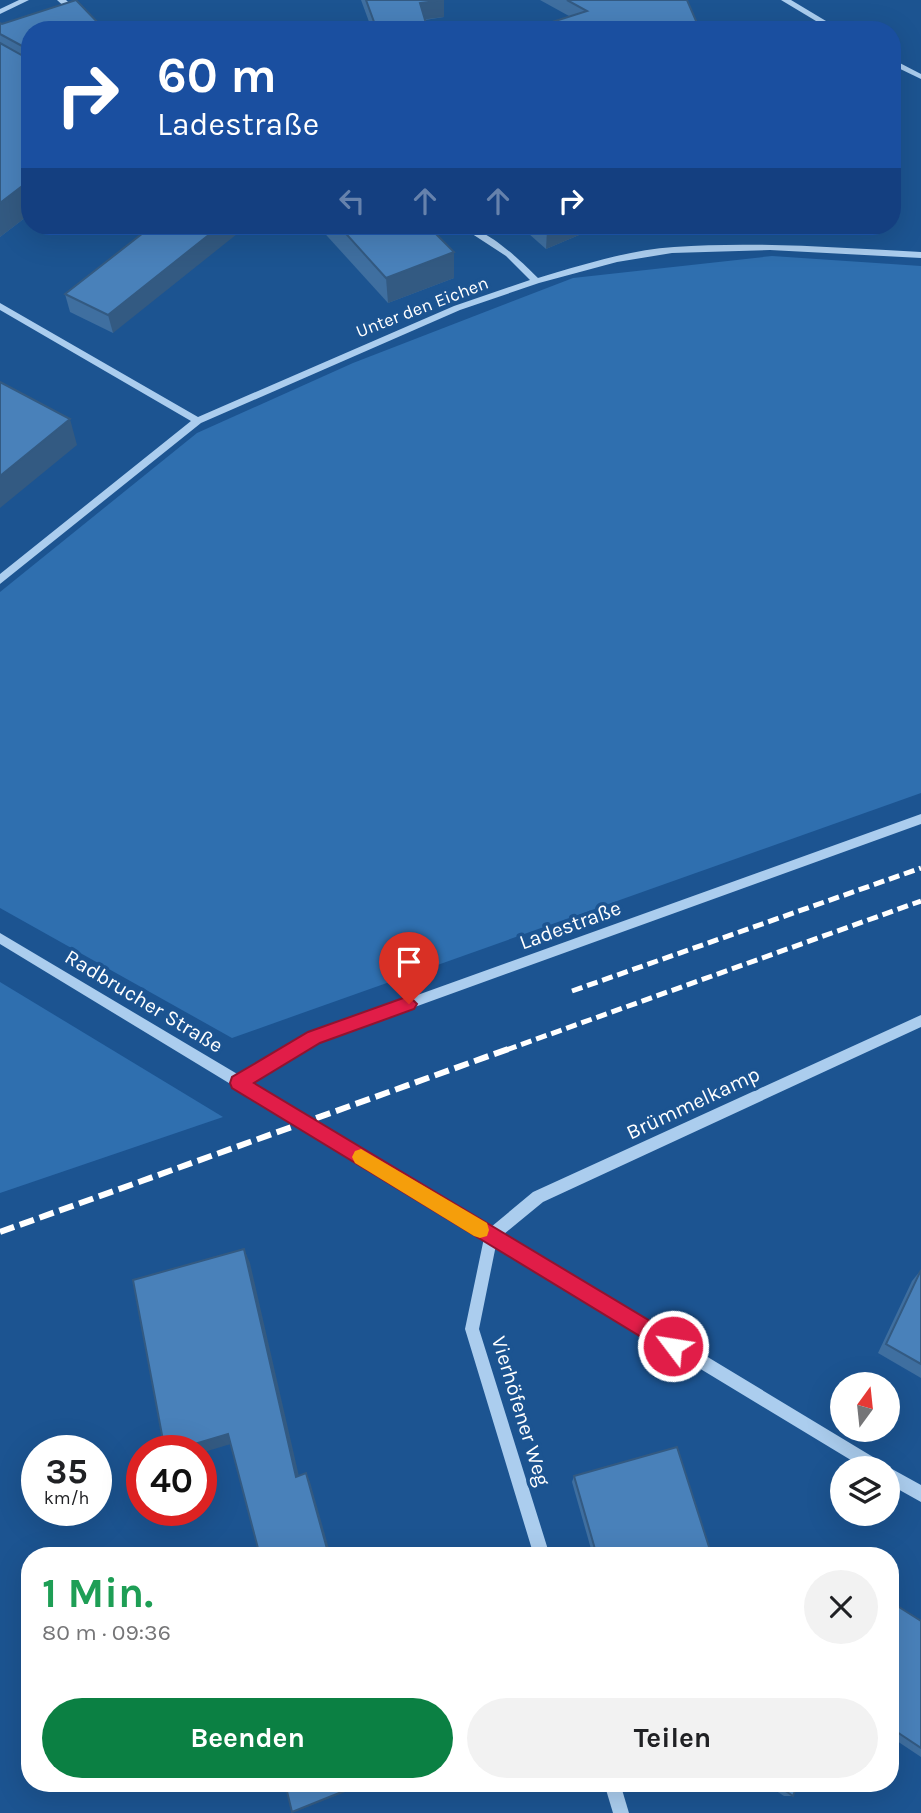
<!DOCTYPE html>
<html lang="de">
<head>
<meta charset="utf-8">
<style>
	:root { --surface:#fff; --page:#f2f2f2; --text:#202124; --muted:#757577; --accent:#0b8043 }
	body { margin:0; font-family:Karla,sans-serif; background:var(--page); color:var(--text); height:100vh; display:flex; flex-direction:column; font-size:26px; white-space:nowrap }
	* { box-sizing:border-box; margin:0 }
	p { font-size:23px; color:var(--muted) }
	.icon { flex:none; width:38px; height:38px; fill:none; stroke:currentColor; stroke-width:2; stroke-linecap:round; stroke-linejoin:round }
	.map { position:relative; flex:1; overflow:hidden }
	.drawer { position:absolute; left:21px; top:1547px; width:878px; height:245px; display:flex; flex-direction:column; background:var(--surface); border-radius:28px; box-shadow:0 7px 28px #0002 }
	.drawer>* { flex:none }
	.top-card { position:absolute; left:21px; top:21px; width:880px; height:214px; border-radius:28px; box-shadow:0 7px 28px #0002; background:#1a4fa0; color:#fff; overflow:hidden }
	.needle { width:46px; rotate:15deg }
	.controls { position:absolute; left:830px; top:1372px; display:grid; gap:14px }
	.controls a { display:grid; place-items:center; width:70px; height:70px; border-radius:50%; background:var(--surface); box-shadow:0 7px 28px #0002; font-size:35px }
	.speed { position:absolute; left:21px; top:1435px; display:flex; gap:14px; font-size:35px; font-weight:700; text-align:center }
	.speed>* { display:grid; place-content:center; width:91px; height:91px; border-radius:50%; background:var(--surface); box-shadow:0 7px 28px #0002; line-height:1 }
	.speed small { font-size:18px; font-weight:400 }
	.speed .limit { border:10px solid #d22; background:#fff; color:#111 }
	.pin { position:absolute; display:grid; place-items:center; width:60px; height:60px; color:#fff; margin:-72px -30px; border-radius:50% 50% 50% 0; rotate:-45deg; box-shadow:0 0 7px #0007 }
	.pin .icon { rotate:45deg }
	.me { position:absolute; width:77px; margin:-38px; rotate:301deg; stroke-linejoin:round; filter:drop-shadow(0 0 5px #0008) }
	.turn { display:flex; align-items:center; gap:24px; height:147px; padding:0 21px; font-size:32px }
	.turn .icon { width:91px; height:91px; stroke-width:2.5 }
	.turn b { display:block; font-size:49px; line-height:60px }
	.lanes { display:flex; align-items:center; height:66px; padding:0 21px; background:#0003; justify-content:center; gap:35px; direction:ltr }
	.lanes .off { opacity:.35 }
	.round { display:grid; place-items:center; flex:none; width:74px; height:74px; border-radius:37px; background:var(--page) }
	.overview { display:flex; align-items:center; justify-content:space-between; height:119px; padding:0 21px }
	h1 { font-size:42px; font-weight:700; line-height:52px; color:#1e9e55 }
	.primary-button { display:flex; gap:14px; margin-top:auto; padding:14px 21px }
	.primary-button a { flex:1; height:80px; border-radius:42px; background:var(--accent); color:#fff; font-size:28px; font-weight:700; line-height:80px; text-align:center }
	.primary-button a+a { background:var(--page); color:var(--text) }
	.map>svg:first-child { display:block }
	.green { fill:#2f6faf }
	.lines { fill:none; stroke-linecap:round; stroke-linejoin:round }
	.minor { fill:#abcdee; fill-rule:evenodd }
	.rail-far1 { stroke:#fff; stroke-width:5; stroke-dasharray:11 5; stroke-linecap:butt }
	.rail { stroke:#fff; stroke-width:6; stroke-dasharray:15 6; stroke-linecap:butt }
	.wall { fill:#3f6fa0 }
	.shaded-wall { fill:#335a82 }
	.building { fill:#4981ba; stroke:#335a82; stroke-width:2 }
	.route { fill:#e11d48; stroke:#92132f; stroke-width:2 }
	.slow { fill:#f59e0b }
	.labels { text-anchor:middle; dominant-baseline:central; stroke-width:7; stroke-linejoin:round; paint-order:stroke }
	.far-street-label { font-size:18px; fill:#fff; stroke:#1c5491 }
	.street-label { font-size:21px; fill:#fff; stroke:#1c5491 }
</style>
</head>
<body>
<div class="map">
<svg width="921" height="1813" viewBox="0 0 921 1813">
	<rect width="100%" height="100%" fill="#1c5491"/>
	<g class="green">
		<path d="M772 256 921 266V793L232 1038 0 908V592L197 433 353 363 573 278Z"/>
		<path d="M0 982 223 1117 0 1193Z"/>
	</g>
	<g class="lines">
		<g class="minor">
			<path d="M19 0H29L0 14V9Z"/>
			<path d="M57 0H66L99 30H90Z"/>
			<path d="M781 0H791L841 30H831Z"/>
			<path d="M892 59 921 74V79L892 65Z"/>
			<path d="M460 226C485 226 520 260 538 278 582 265 628 250 674 247 756 241 839 248 921 252V258L770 250 672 253 617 262 539 283 460 310 201 423 0 584V574L191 421 0 310V303L198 417 454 306 530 280 506 256Z"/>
			<path d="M921 814V824L318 1042 251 1082 491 1227 533 1192 921 1015V1027L543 1202 504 1234 883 1463 885 1467 892 1469 921 1485V1502L887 1483V1468H864L496 1245 479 1329 550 1556H534L465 1329 484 1238 0 944V933L239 1075 309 1034Z"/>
			<path d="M604 1783H620L629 1813H613Z"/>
		</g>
		<g class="rail-far1">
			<path d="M572 991 921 868"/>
			<path d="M506 1050 921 901"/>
		</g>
		<path class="rail" d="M0 1232 511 1048"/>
	</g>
	<g class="wall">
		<path d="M361 0H444V17L425 20 428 30H372Z"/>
		<path d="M540 0H687L700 30H548L549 23 569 16Z"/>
		<path d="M0 23 30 30V214L0 237Z"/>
		<path d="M152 226 113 333 70 312 65 294Z"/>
		<path d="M318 226H428L454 252V278L388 303Z"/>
		<path d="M520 226H587L586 232 546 249Z"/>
		<path d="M921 1270V1378L878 1353 912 1281Z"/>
		<path d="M574 1476 705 1555 593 1556 572 1482Z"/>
		<path d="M891 1602 921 1621V1757L891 1737Z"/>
		<path d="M764 1783H798L793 1796H784Z"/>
	</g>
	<g class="shaded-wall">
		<path d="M444 0V17L420 20V3Z"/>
		<path d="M30 180V214L0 237V203Z"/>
		<path d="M220 226H247L113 333 108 315Z"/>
		<path d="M558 226H587L586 232 546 249 547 230Z"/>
		<path d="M454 252V278L388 303 386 278Z"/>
		<path d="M70 419 77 445 0 508V476Z"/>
		<path d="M244 1249 250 1263 301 1485 296 1477Z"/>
		<path d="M228 1434 234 1443 201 1453V1451H171Z"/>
		<path d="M306 1473 310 1482 331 1556H329Z"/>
		<path d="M710 1550 705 1555 702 1556H689Z"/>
		<path d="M364 1783H368L297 1811 292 1812Z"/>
	</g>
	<g class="building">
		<path d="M76 0 105 30H30V180L0 203V43L25 57 24 47 0 34V23L2 24Z"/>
		<path d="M366 0H444L420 3 428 30H377Z"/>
		<path d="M567 0H687L700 30H556L549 23 587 11Z"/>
		<path d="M152 226H220L108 315 65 294Z"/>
		<path d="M339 226H428L454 252 386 278Z"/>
		<path d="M542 226H558L547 230Z"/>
		<path d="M0 382 70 419 0 476Z"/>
		<path d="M244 1249 296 1477 306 1473 329 1556H260L228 1434 171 1451H165L133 1280Z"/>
		<path d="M921 1270V1364L886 1344Z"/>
		<path d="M677 1447 710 1550 689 1556H597L574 1476Z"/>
		<path d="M807 1550 816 1556H804Z"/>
		<path d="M891 1602 921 1621V1748L891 1728Z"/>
		<path d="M285 1783H364L292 1812Z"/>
		<path d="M774 1783H798L793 1796Z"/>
	</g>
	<path class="route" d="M409 996 417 1004 414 1009 320 1043 254 1083 680 1339 682 1346 680 1352 673 1355 666 1352 232 1088 230 1083 232 1077 308 1032Z"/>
	<path class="slow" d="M361 1149 487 1223 489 1230 487 1236 480 1238 474 1236 355 1163 352 1157 355 1151Z"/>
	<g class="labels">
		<g class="far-street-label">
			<text transform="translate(422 307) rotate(-21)">Unter den Eichen</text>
		</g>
		<g class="street-label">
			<text transform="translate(570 925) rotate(-20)">Ladestraße</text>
			<text transform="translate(144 1001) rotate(31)">Radbrucher Straße</text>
			<text transform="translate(693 1103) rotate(-25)">Brümmelkamp</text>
			<text transform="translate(521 1411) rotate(73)">Vierhöfener Weg</text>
		</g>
	</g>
</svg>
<div class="controls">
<a><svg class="needle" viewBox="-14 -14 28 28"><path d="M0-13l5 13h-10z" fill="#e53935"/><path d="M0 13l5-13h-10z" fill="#757577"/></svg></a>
<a><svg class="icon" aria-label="layers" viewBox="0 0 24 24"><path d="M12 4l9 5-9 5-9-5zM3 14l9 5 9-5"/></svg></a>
</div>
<div class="speed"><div>35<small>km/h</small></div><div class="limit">40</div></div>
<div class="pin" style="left:409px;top:1004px;background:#d93025"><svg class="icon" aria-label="arrive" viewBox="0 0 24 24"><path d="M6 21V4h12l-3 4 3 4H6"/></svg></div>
<svg class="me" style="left:673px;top:1346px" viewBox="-20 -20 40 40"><circle r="17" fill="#e11d48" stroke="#fff" stroke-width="3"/><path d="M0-11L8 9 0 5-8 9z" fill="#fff"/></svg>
<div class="top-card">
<div class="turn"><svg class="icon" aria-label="right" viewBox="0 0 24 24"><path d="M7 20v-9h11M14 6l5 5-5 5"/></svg><div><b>60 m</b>Ladestraße</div></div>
<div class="lanes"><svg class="icon off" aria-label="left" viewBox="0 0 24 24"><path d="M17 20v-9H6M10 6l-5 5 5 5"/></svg><svg class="icon off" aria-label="ahead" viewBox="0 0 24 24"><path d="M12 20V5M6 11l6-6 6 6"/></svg><svg class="icon off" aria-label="ahead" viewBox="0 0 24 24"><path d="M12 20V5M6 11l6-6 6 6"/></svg><svg class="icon" aria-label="right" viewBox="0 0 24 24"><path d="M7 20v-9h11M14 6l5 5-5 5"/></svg></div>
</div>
<section class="drawer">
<div class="overview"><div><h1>1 Min.</h1><p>80 m · 09:36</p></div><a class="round"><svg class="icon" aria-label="close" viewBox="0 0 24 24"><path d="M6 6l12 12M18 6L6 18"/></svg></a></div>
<div class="primary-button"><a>Beenden</a><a>Teilen</a></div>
</section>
</div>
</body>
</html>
